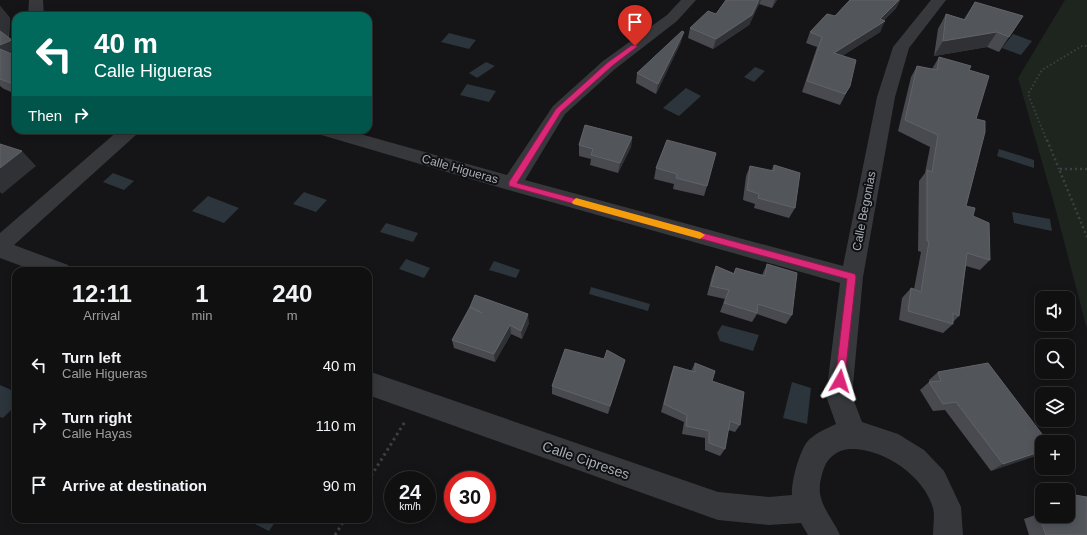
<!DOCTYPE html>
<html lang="en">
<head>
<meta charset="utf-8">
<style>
	:root { --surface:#101011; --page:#1e1e1f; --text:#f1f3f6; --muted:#9c9d9f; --line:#303031 }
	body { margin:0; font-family:Arial,sans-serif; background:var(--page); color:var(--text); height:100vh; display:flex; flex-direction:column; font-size:15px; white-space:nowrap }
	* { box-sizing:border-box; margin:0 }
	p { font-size:13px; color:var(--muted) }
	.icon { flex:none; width:22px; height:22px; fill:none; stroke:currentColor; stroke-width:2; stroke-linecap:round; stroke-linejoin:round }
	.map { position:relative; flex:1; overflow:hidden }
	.side { position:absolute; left:12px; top:267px; width:360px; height:256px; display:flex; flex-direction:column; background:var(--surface); border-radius:12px; box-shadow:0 2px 10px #0003,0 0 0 1px var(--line) }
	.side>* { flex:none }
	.hud { position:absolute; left:12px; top:12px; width:360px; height:122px; border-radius:12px; box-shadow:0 2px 10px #0003,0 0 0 1px var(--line); background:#00695c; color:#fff; overflow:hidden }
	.controls { position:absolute; left:1035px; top:291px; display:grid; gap:8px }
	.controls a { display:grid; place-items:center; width:40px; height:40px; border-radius:8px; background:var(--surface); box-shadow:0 2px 10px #0003,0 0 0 1px var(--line); font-size:20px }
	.speed { position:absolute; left:384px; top:471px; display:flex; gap:8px; font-size:20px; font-weight:700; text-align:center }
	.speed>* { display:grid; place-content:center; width:52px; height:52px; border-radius:50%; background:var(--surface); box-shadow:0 2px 10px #0003,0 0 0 1px var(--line); line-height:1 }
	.speed small { font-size:10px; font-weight:400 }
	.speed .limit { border:6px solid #d22; background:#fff; color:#111 }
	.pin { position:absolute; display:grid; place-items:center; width:34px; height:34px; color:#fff; margin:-41px -17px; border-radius:50% 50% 50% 0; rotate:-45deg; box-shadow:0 0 4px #0007 }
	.pin .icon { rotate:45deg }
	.me { position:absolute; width:44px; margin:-22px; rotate:6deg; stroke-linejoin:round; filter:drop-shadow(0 0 3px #0008) }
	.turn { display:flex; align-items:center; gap:14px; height:84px; padding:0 16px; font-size:18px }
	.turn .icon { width:52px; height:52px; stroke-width:2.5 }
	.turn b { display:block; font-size:28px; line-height:34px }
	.then { display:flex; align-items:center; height:38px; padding:0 16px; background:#0003; gap:8px; font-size:15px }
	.eta { display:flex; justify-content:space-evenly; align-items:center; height:68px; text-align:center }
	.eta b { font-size:24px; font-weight:700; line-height:28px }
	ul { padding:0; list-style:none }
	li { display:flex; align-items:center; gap:12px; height:60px; padding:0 16px }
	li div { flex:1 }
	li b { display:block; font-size:15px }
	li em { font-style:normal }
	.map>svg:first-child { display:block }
	.green { fill:#1d251e }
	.water { fill:#2b353b }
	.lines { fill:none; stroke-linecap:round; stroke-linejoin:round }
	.path-far2 { stroke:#3c3f43; stroke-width:2; stroke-dasharray:1.5 2.5; stroke-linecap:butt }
	.path-far1 { stroke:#3c3f43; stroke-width:2.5; stroke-dasharray:2 3; stroke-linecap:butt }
	.path { stroke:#3c3f43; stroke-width:3; stroke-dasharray:2.5 3.5; stroke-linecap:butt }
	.minor { fill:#36383c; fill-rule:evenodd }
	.wall { fill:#484a4f }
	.shaded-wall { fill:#2f3134 }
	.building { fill:#52555a; stroke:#606369 }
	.route { fill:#db2777; stroke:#8e194d }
	.slow { fill:#f59e0b }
	.labels { text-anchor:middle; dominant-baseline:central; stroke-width:4; stroke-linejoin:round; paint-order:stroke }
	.street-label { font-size:12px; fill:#a7adb7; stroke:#101012 }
	.near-street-label { font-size:14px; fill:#a7adb7; stroke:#101012 }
</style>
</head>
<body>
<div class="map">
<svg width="1087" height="535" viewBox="0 0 1087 535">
	<rect width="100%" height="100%" fill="#151517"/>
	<path class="green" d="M1065 0H1087V329L1055 207 1018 78Z"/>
	<g class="water">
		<path d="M449 33 476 40 469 49 441 42Z"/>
		<path d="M1013 34 1032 41 1021 55 1002 48Z"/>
		<path d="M486 62 495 66 477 78 469 73Z"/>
		<path d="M755 67 765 71 754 82 744 77Z"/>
		<path d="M467 84 496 91 489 102 460 95Z"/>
		<path d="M686 88 701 96 679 116 663 108Z"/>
		<path d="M999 149 1034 160V168L997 156Z"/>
		<path d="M113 173 134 181 124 190 103 182Z"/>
		<path d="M304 192 327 200 316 212 293 204Z"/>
		<path d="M208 196 239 208 224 223 192 211Z"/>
		<path d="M1012 212 1050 219 1052 231 1014 223Z"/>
		<path d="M386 223 418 233 413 242 380 232Z"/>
		<path d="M406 259 430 268 424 278 399 269Z"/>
		<path d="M494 261 520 270 516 278 489 270Z"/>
		<path d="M591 287 650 304 648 311 589 294Z"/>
		<path d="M722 325 759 335 753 351 720 341 717 333Z"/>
		<path d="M792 382 811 388 807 424 783 418Z"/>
		<path d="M0 385 16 392V405L3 418 0 417Z"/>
		<path d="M245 519H277L269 531Z"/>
	</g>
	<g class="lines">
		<path class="path-far2" d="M1047 141 1028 94 1042 70 1082 46H1087"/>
		<g class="path-far1">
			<path d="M1047 140 1059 169"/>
			<path d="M1087 169H1059L1087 237"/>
		</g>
		<g class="path">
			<path d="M368 481 406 420"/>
			<path d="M335 535 345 519"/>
		</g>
		<g class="minor">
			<path d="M29 0H43L44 16H28Z"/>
			<path d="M681 0H696L677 21 615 69 565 114 525 180 843 266 877 97 893 47 931 0H946L909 48 895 97 863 277 852 396 862 422 898 434 924 450 944 471 961 507 963 535H933C933 527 935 516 933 508 924 475 881 447 849 449 838 450 828 457 824 468 821 477 819 484 820 494 823 510 834 521 840 535H808L801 523 769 525 718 520 368 395V371L718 492 769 497 792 495C791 482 799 453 807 442 813 434 828 428 836 424L826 396 840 283 512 191 318 134 315 130H346L507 175 553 106 603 61 667 15Z"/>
			<path d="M119 130H140L137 134 14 245 68 265 71 271H35L0 258V233Z"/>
		</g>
	</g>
	<g class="wall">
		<path d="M726 0H777L772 8 759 4 749 25 713 49 688 38 690 28 716 14Z"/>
		<path d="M850 0H900L896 8 884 20 880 32 842 56 850 86 840 105 802 92 817 47 806 43 810 32 835 16Z"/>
		<path d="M975 2 1023 16 999 52 987 47 934 56 938 29 946 14 964 19Z"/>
		<path d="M0 6 10 18 9 38 16 56V94L4 89 0 86Z"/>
		<path d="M681 42 656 94 636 83 637 73Z"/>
		<path d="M939 57 969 70 976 119 966 206 973 216 990 260 980 270 966 266 959 316 953 322V324L943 333 899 320 902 298 911 288 914 289 921 252 918 251 919 181 925 173 930 147 898 131 911 77 917 66 932 69Z"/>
		<path d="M632 137 631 147 618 173 590 165 591 159 579 156V145Z"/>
		<path d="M667 140 707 186 704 196 673 189 674 184 654 179 656 168Z"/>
		<path d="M774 165 795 208 789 218 754 208 755 204 743 200 746 176 750 166 771 171Z"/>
		<path d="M767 264 792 315 786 324 757 314 752 322 720 312 725 299 707 295 712 276 716 266 734 273 736 268 762 275Z"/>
		<path d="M470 307 529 323 522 339 511 334 495 362 454 348 452 340Z"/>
		<path d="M604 359 625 360 623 368 608 414 552 394V386Z"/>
		<path d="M695 363 712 381 740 425 735 432 728 430 725 449 720 456 705 450V438L682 434 684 422 661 412 671 374 674 366 691 371Z"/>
		<path d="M938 372 1042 442V453L991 471 945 410 933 411 920 390 929 382V380Z"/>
		<path d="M1038 514 1068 516 1087 535H1029L1024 519Z"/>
	</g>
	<g class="shaded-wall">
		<path d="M759 0H761L759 4 749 25 713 49 716 39Z"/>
		<path d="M775 0H777L772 8Z"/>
		<path d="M899 0H900L896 8 881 24 885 21 880 32 829 64 834 53 880 19Z"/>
		<path d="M0 6 10 18 8 42 12 40 16 46V55L5 60 0 54Z"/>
		<path d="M684 32 681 42 656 94 658 84Z"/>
		<path d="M997 32 987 47 934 56 943 41Z"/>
		<path d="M632 137 631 147 618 173 620 163Z"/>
		<path d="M22 151 36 166 2 194 0 192V168Z"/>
		<path d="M528 314 529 323 522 339 521 331Z"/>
		<path d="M510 325 511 334 495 362 494 354Z"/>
		<path d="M625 360 623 368 608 414 610 406Z"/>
		<path d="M1042 451V453L1039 455 991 471 1003 464Z"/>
	</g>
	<g class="building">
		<path d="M726 0H759L752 15 716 39 690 28 708 11 716 14Z"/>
		<path d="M850 0H899L880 19 885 21 834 53 856 60 850 86 845 94 807 81 822 37 810 32 827 14 835 16Z"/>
		<path d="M975 2 1023 16 1009 37 997 32 943 41 946 14 965 20Z"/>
		<path d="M0 31 12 40 0 45Z"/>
		<path d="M682 31 684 32 658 84 637 73Z"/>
		<path d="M0 49 16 56V85L0 79Z"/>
		<path d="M939 57 971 66 969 70 989 76 976 119 985 121V132L966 206 975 208 973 216 989 223 990 260 967 253 959 316 953 313V324L908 311 911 288 921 292 929 241H927V170L932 172 938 135 905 120 917 66 937 70Z"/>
		<path d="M585 125 632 137 620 163 591 155 593 149 579 145Z"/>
		<path d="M667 140 716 153 707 186 676 178 677 174 656 168Z"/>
		<path d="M0 144 22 151 0 168Z"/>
		<path d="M774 165 800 173 795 208 758 198 759 194 747 190 750 166 774 171Z"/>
		<path d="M767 264 797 273 792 315 758 304 757 313 724 303 729 290 711 286 716 266 734 274 736 268 765 276Z"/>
		<path d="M475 295 528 314 521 331 510 325 494 354 452 340 470 307 482 313 470 307Z"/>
		<path d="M565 349 604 359 607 350 625 360 610 406 552 386Z"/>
		<path d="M695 363 715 371 712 381 744 392 740 425 730 421 725 449 709 443V431L686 426 687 415 664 404 674 366 695 372Z"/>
		<path d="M988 363 1048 442H1042V451L1003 464 956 402 943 404 929 382 941 381 938 372Z"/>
		<path d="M1068 494 1087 497V535H1046L1038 514H1042V516H1068Z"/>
	</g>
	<path class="route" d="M632 45 638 46 612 66 561 112 517 183 855 274 856 277 844 385 840 386 837 385 835 381 847 279 509 186V182L556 109 607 63Z"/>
	<path class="slow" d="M576 198 700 232 705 235 700 239 573 204 572 202Z"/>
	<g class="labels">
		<g class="street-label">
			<text transform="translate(460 169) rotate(16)">Calle Higueras</text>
			<text transform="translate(864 211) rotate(-79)">Calle Begonias</text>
		</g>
		<g class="near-street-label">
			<text transform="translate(586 460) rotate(19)">Calle Cipreses</text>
		</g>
	</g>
</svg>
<div class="controls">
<a><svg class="icon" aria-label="sound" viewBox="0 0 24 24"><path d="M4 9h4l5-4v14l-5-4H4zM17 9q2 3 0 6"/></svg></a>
<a><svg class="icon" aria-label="search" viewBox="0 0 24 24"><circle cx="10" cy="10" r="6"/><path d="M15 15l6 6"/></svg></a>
<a><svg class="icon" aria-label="layers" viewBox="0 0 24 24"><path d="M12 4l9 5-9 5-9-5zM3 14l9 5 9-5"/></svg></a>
<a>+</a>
<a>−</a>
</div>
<div class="speed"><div>24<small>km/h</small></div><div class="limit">30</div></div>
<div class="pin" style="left:635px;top:46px;background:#d93025"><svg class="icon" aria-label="arrive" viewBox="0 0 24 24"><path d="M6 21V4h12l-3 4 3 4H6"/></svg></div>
<svg class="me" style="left:840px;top:381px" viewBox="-20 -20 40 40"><path d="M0-17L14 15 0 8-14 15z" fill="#db2777" stroke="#fff" stroke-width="4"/></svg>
<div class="hud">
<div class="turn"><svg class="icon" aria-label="left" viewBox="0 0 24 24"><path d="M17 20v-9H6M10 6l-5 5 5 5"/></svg><div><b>40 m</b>Calle Higueras</div></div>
<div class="then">Then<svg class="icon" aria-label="right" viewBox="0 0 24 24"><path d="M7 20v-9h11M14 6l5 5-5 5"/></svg></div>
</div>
<section class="side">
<div class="eta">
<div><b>12:11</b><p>Arrival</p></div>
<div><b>1</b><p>min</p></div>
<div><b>240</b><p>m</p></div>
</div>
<ul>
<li><svg class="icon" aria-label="left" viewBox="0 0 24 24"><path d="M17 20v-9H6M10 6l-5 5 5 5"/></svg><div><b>Turn left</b><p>Calle Higueras</p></div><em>40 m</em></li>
<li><svg class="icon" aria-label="right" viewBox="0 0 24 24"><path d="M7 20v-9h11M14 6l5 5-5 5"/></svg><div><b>Turn right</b><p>Calle Hayas</p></div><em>110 m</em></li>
<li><svg class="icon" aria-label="arrive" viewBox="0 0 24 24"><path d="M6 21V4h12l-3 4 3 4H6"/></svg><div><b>Arrive at destination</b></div><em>90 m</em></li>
</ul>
</section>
</div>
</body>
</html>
